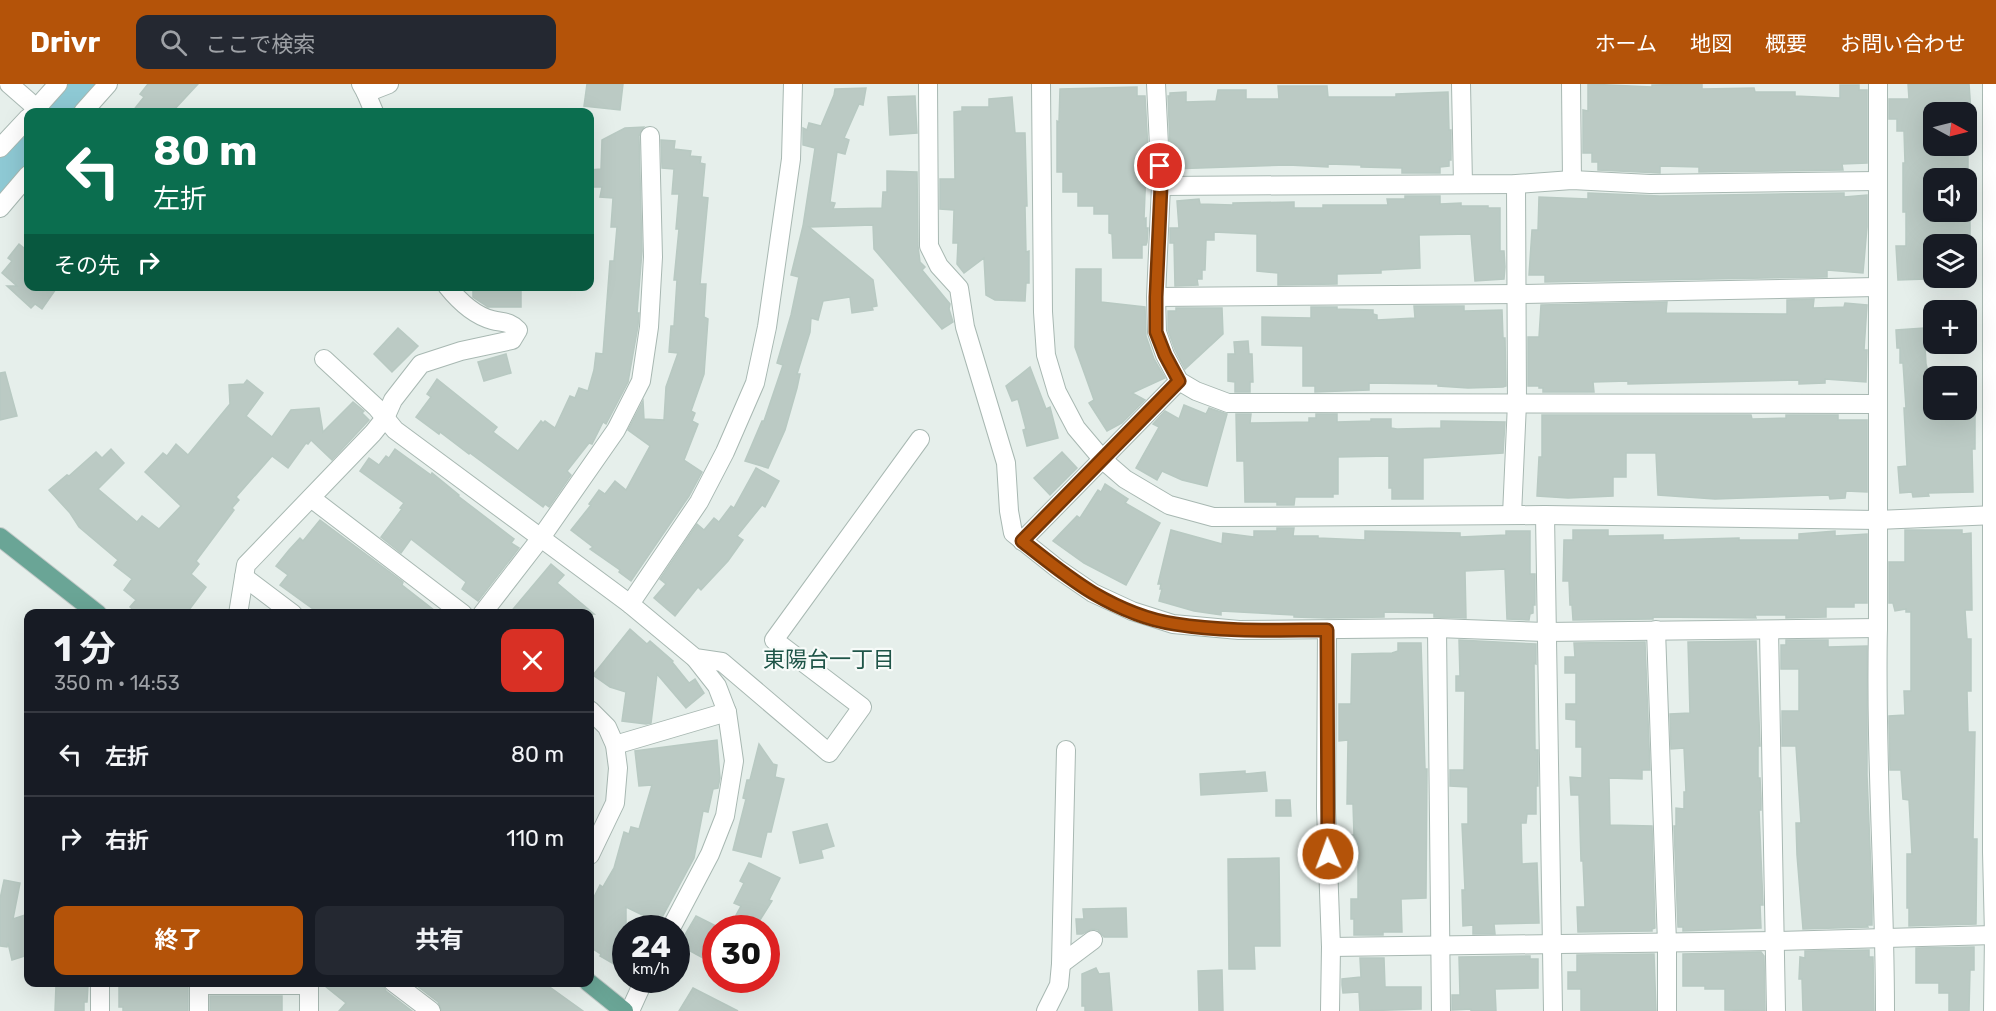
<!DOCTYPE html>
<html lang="ja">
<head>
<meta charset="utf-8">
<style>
	:root { --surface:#171b24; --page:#242831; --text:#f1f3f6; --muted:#9ea1a6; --line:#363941; --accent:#b45309 }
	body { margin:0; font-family:Rubik,"Noto Sans JP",sans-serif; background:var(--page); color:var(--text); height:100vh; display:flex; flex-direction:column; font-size:22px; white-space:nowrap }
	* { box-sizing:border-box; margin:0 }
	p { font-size:20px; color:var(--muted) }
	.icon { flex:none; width:33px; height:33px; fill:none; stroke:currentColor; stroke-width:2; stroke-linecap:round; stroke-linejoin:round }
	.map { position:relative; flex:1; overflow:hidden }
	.panel { position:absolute; left:24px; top:525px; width:570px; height:378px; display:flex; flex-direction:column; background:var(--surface); border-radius:12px; box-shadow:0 6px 24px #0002 }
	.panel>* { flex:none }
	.guide { position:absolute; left:24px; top:24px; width:570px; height:183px; border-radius:12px; box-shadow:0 6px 24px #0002; background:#0b6e4f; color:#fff; overflow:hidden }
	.needle { width:39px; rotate:97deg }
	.controls { position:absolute; left:1923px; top:18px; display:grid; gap:12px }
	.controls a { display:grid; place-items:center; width:54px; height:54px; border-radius:12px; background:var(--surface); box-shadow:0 6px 24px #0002; font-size:30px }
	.speed { position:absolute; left:612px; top:831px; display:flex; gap:12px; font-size:30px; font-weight:700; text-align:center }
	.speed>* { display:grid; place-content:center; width:78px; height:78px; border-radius:50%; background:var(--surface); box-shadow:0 6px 24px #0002; line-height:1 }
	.speed small { font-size:15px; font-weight:400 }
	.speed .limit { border:9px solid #d22; background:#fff; color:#111 }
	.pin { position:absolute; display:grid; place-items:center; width:51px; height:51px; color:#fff; margin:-26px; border:3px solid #fff; border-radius:50%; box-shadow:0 2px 6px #0007 }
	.me { position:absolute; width:66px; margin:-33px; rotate:358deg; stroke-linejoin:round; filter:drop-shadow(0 0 4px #0008) }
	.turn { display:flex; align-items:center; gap:21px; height:126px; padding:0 30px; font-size:27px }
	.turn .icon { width:78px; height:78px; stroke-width:2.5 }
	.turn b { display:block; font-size:42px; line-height:51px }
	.then { display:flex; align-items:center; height:57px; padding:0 30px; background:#0003; gap:12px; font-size:22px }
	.round { display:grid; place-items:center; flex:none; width:63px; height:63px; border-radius:12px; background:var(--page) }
	.summary { display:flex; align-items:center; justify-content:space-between; height:102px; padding:0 30px }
	h1 { font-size:36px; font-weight:700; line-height:45px }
	.button { display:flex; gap:12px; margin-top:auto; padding:12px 30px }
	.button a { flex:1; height:69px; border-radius:12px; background:var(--accent); color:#fff; font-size:24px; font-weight:700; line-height:69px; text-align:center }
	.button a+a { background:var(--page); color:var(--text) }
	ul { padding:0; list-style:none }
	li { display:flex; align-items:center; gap:18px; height:84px; padding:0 30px; border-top:2px solid var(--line) }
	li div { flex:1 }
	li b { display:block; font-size:22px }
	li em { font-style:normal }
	header { display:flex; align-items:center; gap:36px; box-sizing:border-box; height:84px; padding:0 30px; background:var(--accent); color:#fff }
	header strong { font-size:28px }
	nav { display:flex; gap:33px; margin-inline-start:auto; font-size:21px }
	.search { width:420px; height:54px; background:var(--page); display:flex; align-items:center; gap:15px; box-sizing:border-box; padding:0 21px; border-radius:12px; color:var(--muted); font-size:22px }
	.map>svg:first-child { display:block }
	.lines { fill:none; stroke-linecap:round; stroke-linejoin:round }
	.river { stroke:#8ec9d4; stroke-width:34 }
	.building { fill:#bbcac4; stroke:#b8c9c2; stroke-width:1.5 }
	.minor-casing { stroke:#a8b8b2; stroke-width:20 }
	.major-casing { stroke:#c2cac8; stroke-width:20 }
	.minor { stroke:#fff; stroke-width:18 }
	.major { stroke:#6aa596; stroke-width:18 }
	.route-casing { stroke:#753606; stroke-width:15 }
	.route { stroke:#b45309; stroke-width:10 }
	.labels { text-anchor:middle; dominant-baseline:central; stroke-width:4.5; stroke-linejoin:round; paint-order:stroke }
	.neighbourhood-label { font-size:22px; fill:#1f5548; stroke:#f7fbf9 }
</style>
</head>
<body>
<header>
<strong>Drivr</strong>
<div class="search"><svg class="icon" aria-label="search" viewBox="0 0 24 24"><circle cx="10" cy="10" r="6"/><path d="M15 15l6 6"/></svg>ここで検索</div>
<nav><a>ホーム</a><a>地図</a><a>概要</a><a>お問い合わせ</a></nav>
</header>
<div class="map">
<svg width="1996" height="927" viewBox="0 0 1996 927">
	<rect width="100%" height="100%" fill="#e6efeb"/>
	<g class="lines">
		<g class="river">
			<path d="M57 28 82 0"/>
			<path d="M0 94 28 61"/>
		</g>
	</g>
	<g class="building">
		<path d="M148 0H198L172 28H132L144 13 140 10Z"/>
		<path d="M587 0H623L620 26 584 22Z"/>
		<path d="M1588 0 1652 3V1L1702 0V5L1754 4 1755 8H1795V12L1840 14V1H1859V6H1867V79L1842 80 1843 86 1699 88V83L1660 82V89L1598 86V78H1592V69H1583V26L1588 27Z"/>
		<path d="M1908 0H1969L1971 28H1934V62H1968V94H1930L1932 128H1970V160H1934V164H1924L1926 195 1898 196 1896 162H1906V128H1903V79H1905L1904 47H1897V35H1889V15H1909Z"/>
		<path d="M1278 2H1327L1328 13H1396V10L1448 8 1449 46H1451V76H1449V82L1440 83V89H1402V84L1361 83V81L1328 80V83L1288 81 1171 85 1168 12H1170V9L1186 8V18L1216 17 1218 6H1246V15H1279Z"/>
		<path d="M1137 3V12H1145L1149 84H1146L1144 135 1146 134V144H1148L1147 158 1146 161H1142V174H1113L1112 150 1109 149V130H1094V122H1078V108H1063V88H1057V37L1059 38 1060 5Z"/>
		<path d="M866 4 863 21 859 20 844 54 849 56 845 70 837 68 830 118 835 119 833 125 882 124 883 108H887V87L917 88 918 162 920 178 925 183 922 186 950 220 949 225 953 238 942 245 874 165 873 141 809 143 873 196 877 222 872 223 873 226 852 229 850 213 823 217 818 236 811 234 810 248 797 290H800L797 304 785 346 768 384 745 377 762 337H764L783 281 777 279 791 231 799 193 791 191 803 142 815 64 803 61V44L807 46 809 39 821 42 834 11 835 5Z"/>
		<path d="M915 12 917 49 890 51 888 13Z"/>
		<path d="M1012 13 1015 49H1025L1027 122H1025L1026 168 1029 167V199H1026L1025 217 995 216 986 211 984 174 964 189 957 180 958 159H953L954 126 940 125V95H955L954 28 962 27V23H989V15Z"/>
		<path d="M644 43 639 52 642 167 637 229H639L638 242 628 298 606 340 603 338 592 360 589 359 567 387 571 391 549 423 545 420 543 423 470 369 469 370 440 348 439 350 416 333 431 313 427 310 437 295 497 343 493 348 518 367 541 337 543 339 545 337 555 344 570 312 575 314 579 304 588 307 594 286 596 269 603 270 610 177H614L617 143H611L613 114 600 113 602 103H590V86L601 85 602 56 625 44Z"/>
		<path d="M661 56 675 57 674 65 691 67 690 72 701 73 700 79 705 80 702 113 708 114 700 200H706L704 233 708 235 704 290 691 327 695 329 692 337 698 340 684 376 702 388 689 412 631 497 619 488 620 486 590 465 593 463 571 446 591 421 589 420 599 406 605 410 615 397 626 406 650 362 628 346 643 317 644 335 664 336 666 303 678 269 669 268 671 242H674L677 196H674L679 145H676L679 110H672L674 85 662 84Z"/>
		<path d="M1588 109 1660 112 1844 109V113L1867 111V143L1863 189 1827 186V193L1545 198V191H1529L1532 146H1538L1539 113 1588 115Z"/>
		<path d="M1405 112H1440V120L1461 119V122H1488V124H1500V167H1504L1505 183 1504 195 1475 197 1471 150 1419 151 1420 184 1381 186V189L1337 190V200L1278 201V189L1257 187V150L1214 148V156H1206L1205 186H1202V195H1197L1198 201 1175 202 1174 159H1170V144H1179L1177 117 1199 115 1200 120 1233 121V119L1294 118V124H1323V121H1388L1387 115H1405Z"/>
		<path d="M28 159V202H58L42 225 35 220 31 224 7 202H17L2 189 12 177 8 174 19 160 24 164Z"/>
		<path d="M1076 185H1101V218L1145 223 1146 252 1154 275 1165 294 1132 309 1145 316 1122 339 1107 347 1089 319 1094 316 1075 263Z"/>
		<path d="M473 202H521V223H488L473 213Z"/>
		<path d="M1814 215 1813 224 1844 223 1845 219 1867 221 1864 266H1867L1866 298 1825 295V299L1799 300V296L1628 300V297L1593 298 1594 308H1543V304H1539V302H1528V253H1539L1541 221 1667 218 1666 229 1787 230V216Z"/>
		<path d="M1414 222H1464V227L1502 226 1503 254H1505L1506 302 1503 303 1468 304 1438 302V300L1369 299V306L1315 308V302H1303V262L1262 261V233L1311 234V223H1337V225L1373 226V230L1377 231V236L1415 234Z"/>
		<path d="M1176 224H1222L1223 250 1185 285 1175 266 1168 246V227H1176Z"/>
		<path d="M398 244 418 262 392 288 374 270Z"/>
		<path d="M1924 244 1926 280 1928 288H1934V326H1975V365H1972L1973 408 1928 409 1929 412 1913 413 1912 408 1900 409 1898 383 1907 382 1904 324H1906L1903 279H1900V264H1897L1896 246Z"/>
		<path d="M1248 257 1249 270H1252L1253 298H1250V308H1235V298L1228 297V270H1235L1234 258Z"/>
		<path d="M506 270 511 289 484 297 478 278Z"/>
		<path d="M1030 283 1046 325 1050 323 1058 354 1027 362 1023 346 1026 345 1018 315 1012 317 1006 302Z"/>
		<path d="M5 288 17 332 0 336V289Z"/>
		<path d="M247 296 263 309 246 332 272 353 291 326 319 324 323 348 353 318 364 327 362 329 369 336 332 376 311 356 308 360 306 359 288 384 272 372 236 413 239 416 232 424 234 426 196 477 199 480 191 490 206 503 186 530H138L130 523 136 516 124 506 132 495 114 481 118 476 79 443 70 429 49 406 67 391 69 392 96 368 102 374 111 365 124 379 98 405 137 438 142 432 159 445 181 422 145 388 163 369 167 372 176 360 188 371 230 320 229 301 244 300Z"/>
		<path d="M1184 321 1206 330 1209 324 1227 330 1207 402 1182 396 1162 387 1157 396 1136 384 1159 343 1153 340 1165 327 1179 335Z"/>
		<path d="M1236 330H1251L1250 339 1309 338V334H1316V330H1337V338L1371 337V335H1391V344L1397 345 1441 344V337L1505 338 1503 369 1423 374V415H1392V404H1389V372L1338 373V410H1333V413H1295L1294 421H1277V418H1245L1244 377H1237Z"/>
		<path d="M1542 331H1751L1752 335 1786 334V331H1838V336H1867V408L1846 407 1845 414 1830 415 1829 411 1715 415 1658 411 1656 369H1626V393H1613V412L1568 414 1537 412 1539 373H1542Z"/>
		<path d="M395 365 431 391 432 389 459 411 458 412 514 455 511 459 519 464 478 517 462 505 466 498 411 455 401 469 381 453 402 425 400 424 404 419 360 387 369 374 379 381 386 372 389 374Z"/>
		<path d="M1062 368 1077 384 1050 411 1034 394Z"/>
		<path d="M756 384 779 397 765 423 762 421 737 452 743 456 728 477 701 506 698 503 675 532 654 514 666 500 660 495 697 440 704 446 714 434 719 438 731 422 734 424Z"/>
		<path d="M1105 400 1128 415 1125 419 1160 439 1126 501 1084 479 1053 457 1077 432 1080 434 1098 406 1101 408Z"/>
		<path d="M320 436 403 498 402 501 439 530H320L280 501 288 491 276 482 289 466 300 454 303 457Z"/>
		<path d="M1277 444H1294L1293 452H1318V454L1365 456V447L1460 449V453L1506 451V447H1530V490H1535V521H1533V529L1530 530 1529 536 1507 535 1505 485 1465 487 1466 534 1434 533V529L1384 528V533L1328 534 1294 533V531L1221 527V531L1194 527 1159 517 1162 505H1160L1161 500H1158L1171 446 1222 460 1223 449 1254 453V447H1277Z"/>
		<path d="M1573 446H1608V452L1663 451V456L1739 454V456H1799V450L1835 447V452L1867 450V519H1854V523H1826V533L1786 534V531H1755L1756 534 1653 533V535L1573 536 1572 521H1570L1569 497H1563L1564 456H1573Z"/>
		<path d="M1905 446H1962V450L1971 449 1972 526H1965L1967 555H1971V607H1967L1968 648H1975L1973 755H1977L1976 840 1909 842V824H1907V770H1912L1909 716 1903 715 1901 686H1890L1889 640V632L1905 631 1904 607H1911V528H1906V525L1895 527 1893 519H1889V478H1905Z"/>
		<path d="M551 480 564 491 557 499 594 530H509Z"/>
		<path d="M630 545 647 560 650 557 673 577 672 578 689 599 695 595 704 609 686 624 657 590 651 639 646 640 622 637 626 608 610 603 593 591Z"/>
		<path d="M1459 556 1536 560V580L1534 579 1535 666H1538V702H1536V730H1527L1526 739H1521L1522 780 1537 779 1539 839 1494 840 1495 850H1473V841L1463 842 1462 806H1465L1462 740H1468V703L1450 702V686H1464L1465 607H1456V592H1460Z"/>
		<path d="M1786 556H1828V563L1867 562V691L1872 812V841H1867L1868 843 1803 845 1797 771 1796 739H1801L1796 662H1782V627H1799V585H1781V561H1786Z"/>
		<path d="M1756 557 1760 662H1758V694H1760L1761 714V726H1759L1763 821H1760L1761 844 1683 847V843H1678L1674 742H1676V724L1684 725V708H1686L1684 664 1671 665 1670 630 1690 629 1688 558Z"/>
		<path d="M1645 558 1650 686H1642V695L1609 694 1610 741 1652 742 1655 844 1652 845V847L1578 848 1577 823H1585L1583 777H1581L1579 711H1571L1570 693 1582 694V663H1576V636L1566 635V620H1576V589H1565V573H1575L1574 559Z"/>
		<path d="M1398 559H1421L1425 685H1427L1426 814 1401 815 1402 848H1383V851H1354V835H1351V815H1358V778H1351V751H1354L1353 720H1347L1348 656 1339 657V620H1351L1352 570 1392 569 1398 567Z"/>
		<path d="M717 656 720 694 718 704 713 705 708 728 703 727 694 774 659 839 626 823V872L619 883 600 872 601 870 590 863V821L600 801 603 803 614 784 624 748 629 750 631 743 639 745 652 701 639 702 635 667Z"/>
		<path d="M759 660 773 680 777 681 775 693 784 695 771 748H767L761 773 733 766 746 715 743 714 747 696H750Z"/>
		<path d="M1245 687V690L1265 688 1267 707 1201 711 1200 690Z"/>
		<path d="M1276 716H1290L1291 732H1276Z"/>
		<path d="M827 740 834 762 821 766 823 774 800 779 793 748Z"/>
		<path d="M1279 774 1280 862H1254L1255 885H1229L1228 775Z"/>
		<path d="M749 779 780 794 769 816 772 817 755 844H729L741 822 734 819 744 799 740 797Z"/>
		<path d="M4 796 20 799 13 835 28 830V871L12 876 8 859 7 863 0 862V815Z"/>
		<path d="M1126 824 1127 853H1104L1098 846 1092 845 1082 850H1077L1076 835H1084L1083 825Z"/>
		<path d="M696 832 716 842V881L679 861Z"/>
		<path d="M1974 863V886H1970L1969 927H1949V909H1939V899H1916V864Z"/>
		<path d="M1869 866V873H1873L1874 927H1803L1802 895H1799L1800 873 1805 874V867Z"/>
		<path d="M1761 868 1764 872 1765 927 1725 926V905H1705V902H1683V870Z"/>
		<path d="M1654 870 1656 927H1581V905H1568V888H1577V871Z"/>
		<path d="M1530 872V875H1538V904L1495 905 1496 927H1471V925L1452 926V911H1460L1459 873Z"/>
		<path d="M1360 874H1384L1385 903H1421V925L1360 927 1359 908 1343 909 1342 901V895L1361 893Z"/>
		<path d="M1096 884 1099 890 1109 889 1112 927H1085V922H1082V890Z"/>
		<path d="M1222 886 1223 927H1199L1198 887Z"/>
		<path d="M159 898H188V927H123V923H119V902L159 903Z"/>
		<path d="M320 898H382L386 907 412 927H339L346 919Z"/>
		<path d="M412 898 544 899 583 927H442L438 918Z"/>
		<path d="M56 901H88L87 918H84V927H55Z"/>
		<path d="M693 904 738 927H679Z"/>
		<rect x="210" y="912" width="72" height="15"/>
	</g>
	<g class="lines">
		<g class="minor-casing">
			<g id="minor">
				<path d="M9 0 41 28"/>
				<path d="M361 0 366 9 389 0"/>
				<path d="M928 0 929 162 939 182 959 204 965 243 1006 379 1009 427 1013 449 1058 485 1093 509 1132 527 1173 540 1239 546 1437 544 1545 548 1878 544"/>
				<path d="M1041 0 1043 228 1046 271 1057 308 1076 344 1103 376 1125 395 1169 421 1213 433 1545 431 1877 436 1996 431"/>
				<path d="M1156 0 1161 102 1156 213 1157 248 1165 271 1179 297 1196 307 1228 319 1877 320"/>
				<path d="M1461 0 1463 100"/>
				<path d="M1571 0 1572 96"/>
				<path d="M1878 0V544C1875 672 1885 799 1885 927"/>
				<path d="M1992 0V768L1994 851 1993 927"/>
				<path d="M366 9 374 28"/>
				<path d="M33 28 58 0"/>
				<path d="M83 28 108 0"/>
				<path d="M0 64 28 34"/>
				<path d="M1161 102 1516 100 1572 96 1650 100 1877 97"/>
				<path d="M0 124 28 91"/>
				<path d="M1156 213 1518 210 1876 203"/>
				<path d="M324 275 377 324 395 346 630 520 695 574 722 578 829 669 862 623 774 556 920 355"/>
				<path d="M311 414 463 530"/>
				<path d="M1512 431 1517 319 1516 100"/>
				<path d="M1545 431 1553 927"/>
				<path d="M1022 457 1179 297"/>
				<path d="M244 493 293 530"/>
				<path d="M630 520 699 418 725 368 755 299 767 243 791 75 793 0"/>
				<path d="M238 530 246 481 373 349 385 334 393 316 421 280 461 267 512 256 518 246C509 237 504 239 492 236 473 231 459 217 447 202"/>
				<path d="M482 530 540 455 616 346 641 297 649 243 653 173 650 52"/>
				<path d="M1437 544 1441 927"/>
				<path d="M1327 546 1326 724 1331 863 1330 927"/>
				<path d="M1656 546 1667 859V927"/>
				<path d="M1769 546 1776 927"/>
				<path d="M590 626 607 643 615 661 618 684 615 719 590 771"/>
				<path d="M615 661 727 628"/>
				<path d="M671 844 710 770 725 732 734 677 727 628 717 602 695 574"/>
				<path d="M1331 863 1776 857 1994 851"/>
				<path d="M1061 880 1093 856"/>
				<path d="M393 898 431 927"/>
				<path d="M199 901H309"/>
				<path d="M100 927V898"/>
				<path d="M199 927V898"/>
				<path d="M309 927V898"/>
				<path d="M630 927 644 896"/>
				<path d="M1046 927 1059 901 1061 880 1066 666"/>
			</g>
		</g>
		<g class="major-casing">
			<g id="major">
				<path d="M0 453 98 530"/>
				<path d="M588 898 624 927"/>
			</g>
		</g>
		<use href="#minor" class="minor"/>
		<use href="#major" class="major"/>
	</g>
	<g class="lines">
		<g class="route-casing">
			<path id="route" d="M1160 82 1161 102 1156 213V248L1165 271 1179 297 1022 457C1045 475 1068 494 1093 509 1117 523 1147 536 1175 540 1224 548 1276 546 1327 546L1328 770"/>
		</g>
		<use href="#route" class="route"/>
	</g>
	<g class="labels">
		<g class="neighbourhood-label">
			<text x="829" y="575">東陽台一丁目</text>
		</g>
	</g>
</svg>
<div class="controls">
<a><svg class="needle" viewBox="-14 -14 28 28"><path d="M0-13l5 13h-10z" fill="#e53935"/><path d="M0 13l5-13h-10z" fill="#9ea1a6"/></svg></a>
<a><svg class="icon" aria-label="sound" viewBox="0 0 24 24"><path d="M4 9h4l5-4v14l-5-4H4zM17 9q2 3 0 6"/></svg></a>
<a><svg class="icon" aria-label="layers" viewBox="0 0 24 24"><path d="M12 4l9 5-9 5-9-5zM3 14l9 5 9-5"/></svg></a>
<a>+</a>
<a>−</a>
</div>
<div class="speed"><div>24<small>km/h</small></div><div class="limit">30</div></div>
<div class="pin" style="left:1160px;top:82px;background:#d93025"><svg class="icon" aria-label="arrive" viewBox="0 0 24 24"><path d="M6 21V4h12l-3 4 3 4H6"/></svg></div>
<svg class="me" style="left:1328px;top:770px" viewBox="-20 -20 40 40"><circle r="17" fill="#b45309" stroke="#fff" stroke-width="3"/><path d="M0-11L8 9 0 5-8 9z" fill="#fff"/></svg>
<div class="guide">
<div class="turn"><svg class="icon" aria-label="left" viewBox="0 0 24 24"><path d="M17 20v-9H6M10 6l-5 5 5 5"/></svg><div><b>80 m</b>左折</div></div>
<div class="then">その先<svg class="icon" aria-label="right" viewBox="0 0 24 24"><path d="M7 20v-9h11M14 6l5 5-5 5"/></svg></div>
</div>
<section class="panel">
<div class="summary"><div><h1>1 分</h1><p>350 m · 14:53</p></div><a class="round" style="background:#d93025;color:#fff"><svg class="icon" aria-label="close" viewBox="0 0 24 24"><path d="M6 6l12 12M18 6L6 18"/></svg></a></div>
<ul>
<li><svg class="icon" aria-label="left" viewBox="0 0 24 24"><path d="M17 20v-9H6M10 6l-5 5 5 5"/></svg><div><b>左折</b></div><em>80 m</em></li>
<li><svg class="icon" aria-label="right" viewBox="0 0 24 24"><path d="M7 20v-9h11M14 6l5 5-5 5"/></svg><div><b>右折</b></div><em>110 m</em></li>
</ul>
<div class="button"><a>終了</a><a>共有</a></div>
</section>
</div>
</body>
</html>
